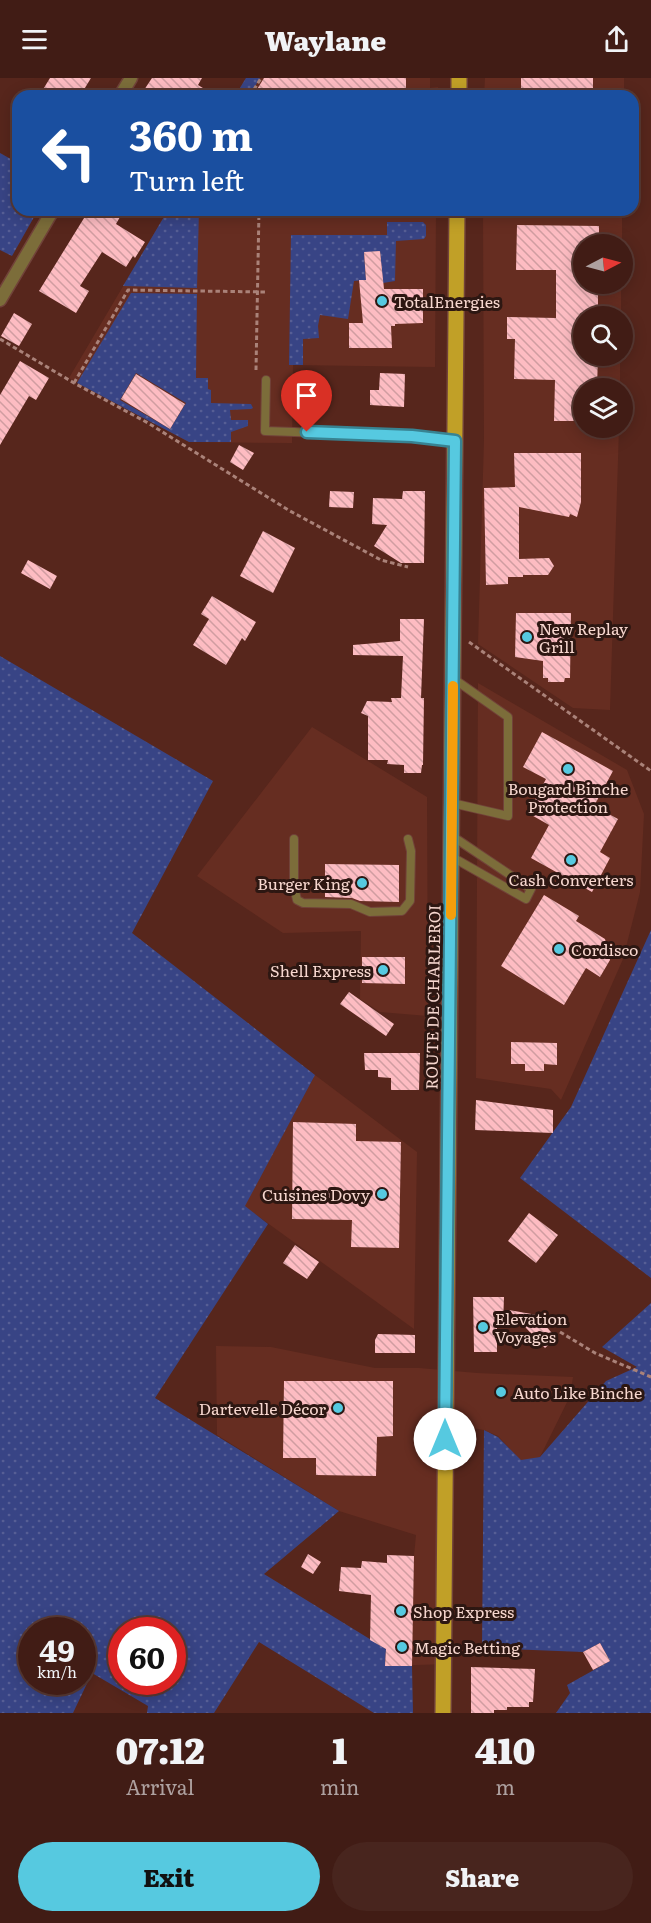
<!DOCTYPE html>
<html lang="en">
<head>
<meta charset="utf-8">
<style>
	:root { --surface:#411c15; --page:#48251e; --text:#f1f3f6; --muted:#aea1a0; --line:#5a3a34; --accent:#56c9e0 }
	body { margin:0; font-family:Literata,serif; background:var(--page); color:var(--text); height:100vh; display:flex; flex-direction:column; font-size:22px; white-space:nowrap }
	* { box-sizing:border-box; margin:0 }
	p { font-size:20px; color:var(--muted) }
	.icon { flex:none; width:33px; height:33px; fill:none; stroke:currentColor; stroke-width:2; stroke-linecap:round; stroke-linejoin:round }
	.map { position:relative; height:1635px; overflow:hidden }
	.details { display:flex; flex-direction:column; background:var(--surface); flex:1 }
	.details>* { flex:none }
	.top-card { position:absolute; left:12px; top:12px; width:627px; height:126px; border-radius:18px; box-shadow:0 3px 15px #0003,0 0 0 2px var(--line); background:#1a4fa0; color:#fff; overflow:hidden }
	.needle { width:39px; rotate:84deg }
	.buttons { position:absolute; left:573px; top:156px; display:grid; gap:12px }
	.buttons a { display:grid; place-items:center; width:60px; height:60px; border-radius:50%; background:var(--surface); box-shadow:0 3px 15px #0003,0 0 0 2px var(--line); font-size:30px }
	.speed { position:absolute; left:18px; top:1539px; display:flex; gap:12px; font-size:30px; font-weight:700; text-align:center }
	.speed>* { display:grid; place-content:center; width:78px; height:78px; border-radius:50%; background:var(--surface); box-shadow:0 3px 15px #0003,0 0 0 2px var(--line); line-height:1 }
	.speed small { font-size:15px; font-weight:400 }
	.speed .limit { border:9px solid #d22; background:#fff; color:#111 }
	.pin { position:absolute; display:grid; place-items:center; width:51px; height:51px; color:#fff; margin:-62px -26px; border-radius:50% 50% 50% 0; rotate:-45deg; box-shadow:0 0 6px #0007 }
	.pin .icon { rotate:45deg }
	.me { position:absolute; width:66px; margin:-33px; rotate:0deg; stroke-linejoin:round; filter:drop-shadow(0 0 4px #0008) }
	.turn { display:flex; align-items:center; gap:21px; height:126px; padding:0 18px; font-size:27px }
	.turn .icon { width:78px; height:78px; stroke-width:2.5 }
	.turn b { display:block; font-size:42px; line-height:51px }
	.eta { display:flex; justify-content:space-evenly; align-items:center; height:102px; text-align:center }
	.eta b { font-size:36px; font-weight:800; line-height:42px }
	.cta { display:flex; gap:12px; margin-top:auto; padding:12px 18px }
	.cta a { flex:1; height:69px; border-radius:36px; background:var(--accent); color:#111; font-size:24px; font-weight:800; line-height:69px; text-align:center }
	.cta a+a { background:var(--page); color:var(--text) }
	header { display:flex; justify-content:space-between; align-items:center; height:78px; padding:0 18px; background:var(--surface); font-size:27px; font-weight:800 }
	.map>svg:first-child { display:block }
	.built { fill:#662d21 }
	.grass { fill:url(#grass-dots); fill-rule:evenodd }
	.building { fill:url(#building-back-hatch) }
	.lines { fill:none; stroke-linecap:round; stroke-linejoin:round }
	.service-casing { stroke:#714239; stroke-width:10 }
	.minor-casing { stroke:#714239; stroke-width:15 }
	.primary-casing { stroke:#714239; stroke-width:18 }
	.path { stroke:#aa8279; stroke-width:3; stroke-dasharray:4.5 3; stroke-linecap:butt }
	.service { stroke:#7c6d3a; stroke-width:8 }
	.minor { stroke:#7c6d3a; stroke-width:12 }
	.primary { stroke:#c1a027; stroke-width:15 }
	.route-casing { stroke:#388392; stroke-width:15 }
	.route { stroke:#56c9e0; stroke-width:10 }
	.slow { stroke:#f59e0b; stroke-width:10 }
	.poi-dot { fill:#56c9e0; stroke:#2d1712; stroke-width:2 }
	.labels { text-anchor:middle; dominant-baseline:central; stroke-width:6; stroke-linejoin:round; paint-order:stroke }
	.poi-label { font-size:16px; fill:#f7d7cf; stroke:#2d1712; text-anchor:start }
	.street-label { font-size:16px; fill:#f7d7cf; stroke:#2d1712 }
</style>
</head>
<body>
<header><svg class="icon" aria-label="menu" viewBox="0 0 24 24"><path d="M4 6h16M4 12h16M4 18h16"/></svg>Waylane<svg class="icon" aria-label="share" viewBox="0 0 24 24"><path d="M12 15V3M7 8l5-5 5 5M5 13v7h14v-7"/></svg></header>
<div class="map">
<svg width="651" height="1635" viewBox="0 0 651 1635">
	<defs>
		<pattern id="grass-dots" width="8" height="8" patternUnits="userSpaceOnUse" patternTransform="scale(1.5)"><rect width="8" height="8" fill="#384485"/><path d="M2 2h.1M6 6h.1" fill="none" stroke="#565e95" stroke-width="1.8" stroke-linecap="round"/></pattern>
		<pattern id="building-back-hatch" width="6" height="6" patternUnits="userSpaceOnUse" patternTransform="scale(1.5)"><rect width="6" height="6" fill="#fdbcc2"/><path d="M-1 5l2 2M0 0l6 6M5-1l2 2" fill="none" stroke="#d09da1"/></pattern>
	</defs>
	<rect width="100%" height="100%" fill="#57261c"/>
	<g class="built">
		<path d="M246 0H430V10L438 9 437 18H235Z"/>
		<path d="M485 0H624V18H484Z"/>
		<path d="M168 132H436L435 289 293 287 292 365 189 364 69 300Z"/>
		<path d="M483 132H622V166H584V206H621V238H584V278H620V310H584V350H619L610 632 573 630 478 566 484 362Z"/>
		<path d="M478 605 627 692 644 736 640 814 623 881 561 1022 551 1011 476 1000Z"/>
		<path d="M312 649 427 719 428 938 380 934 360 921 361 853 283 855 197 798Z"/>
		<path d="M315 997 417 1074 414 1251 244 1128Z"/>
		<path d="M216 1268 271 1269 375 1290H419L477 1295 573 1299 570 1318 540 1379 521 1383 498 1358 484 1352 450 1346 448 1586 384 1588 386 1520H413L414 1478 416 1457 339 1433 217 1357Z"/>
	</g>
	<g class="grass">
		<path d="M246 0H260L249 18H235Z"/>
		<path d="M0 75 18 85V132H38L12 178 0 172Z"/>
		<path d="M168 132H199L197 210 123 208Z"/>
		<path d="M387 144H423L426 147V158L424 161 396 163 395 203 383 205 380 173 364 175 366 202 354 203 348 241 320 237 318 248 319 260 303 261V287H289L291 157H387Z"/>
		<path d="M131 215 197 216 196 300H208V311L211 312V325L251 326 253 330 251 331 230 332 231 342H248V348L231 354V364H189L77 305ZM136 295 186 325 170 351 120 322Z"/>
		<path d="M0 578 213 703 132 855 315 997 245 1128 268 1146 155 1320 339 1433 264 1496 386 1571 385 1588H412L413 1635H374L259 1564 214 1635H147L148 1628 92 1595 73 1635H0ZM32 1552H82V1604H32ZM122 1552H172V1604H122Z"/>
		<path d="M651 852V1200L520 1100 571 1029Z"/>
		<path d="M651 1225V1635H556L570 1615 567 1607 610 1583 600 1565 583 1574 482 1570 484 1352 498 1359 521 1382 540 1379 606 1303 637 1289 602 1269Z"/>
	</g>
	<g class="building">
		<path d="M50 0H91L80 18H39Z"/>
		<path d="M152 0H202L198 7 216 18H140Z"/>
		<path d="M264 0H406V18H253Z"/>
		<rect x="521" y="0" width="72" height="18"/>
		<path d="M89 132H124L116 146 145 164 135 180 133 178 126 189 102 174 80 208 89 213 76 235 39 213Z"/>
		<path d="M517 147 599 148V166H584V206H598V238H584V278H598L597 310H584V343H554L555 302 514 301 515 261H507V239L556 240V192H516Z"/>
		<path d="M380 173 384 211H423V245L395 246V248H391L392 270H349V245H363L359 202H366L364 174Z"/>
		<path d="M14 235 32 246 19 268 1 258Z"/>
		<path d="M20 283 49 300 36 322 29 318 0 367V317Z"/>
		<path d="M380 295 405 296 404 329 370 327V312H379Z"/>
		<path d="M136 296 185 326 170 351 121 321Z"/>
		<path d="M239 367 254 375 243 392 230 384Z"/>
		<path d="M514 375H581V424L577 439 570 436 569 439 519 429V481L549 480 554 488 548 497H523V499H508V506L486 507 484 410 515 409Z"/>
		<path d="M330 413 354 414 353 430 329 429Z"/>
		<path d="M403 413H425L424 485H401L374 468 387 447 372 446 373 420 402 421Z"/>
		<path d="M263 453 295 470 273 515 240 498Z"/>
		<path d="M28 482 57 498 50 511 21 495Z"/>
		<path d="M212 518 256 544 245 563 242 560 226 587 193 567 209 541 201 536Z"/>
		<path d="M516 535H571L570 600H565L564 604H548V600H543V583L515 579Z"/>
		<path d="M400 541H424L421 620H424L423 687H422L421 695H404V687L387 686 388 682H368V638L361 635 367 623 392 624 391 620H401L403 578 353 577V567L400 563Z"/>
		<path d="M542 654 613 693 594 728 618 741 600 774 610 780 592 814 531 780 549 747 528 735 546 701 523 689Z"/>
		<path d="M325 786 399 787V824L360 823 352 820 325 819Z"/>
		<path d="M544 817 579 838 576 843 605 861 610 882 600 899 586 890 564 927 501 888Z"/>
		<path d="M362 879H405V906L362 905Z"/>
		<path d="M349 914 394 946 386 958 340 926Z"/>
		<path d="M511 964 557 965V987L544 986V993H525V986H511Z"/>
		<path d="M364 975H420L419 1012H391V1000L378 999V992H365Z"/>
		<path d="M476 1022 553 1032V1055L475 1052Z"/>
		<path d="M293 1044 356 1046V1063L401 1064 399 1170 351 1169 352 1142 292 1141Z"/>
		<path d="M529 1135 558 1157 536 1185 508 1163Z"/>
		<path d="M295 1167 319 1184 307 1201 283 1185Z"/>
		<path d="M473 1219H504L503 1247 497 1246V1274H474Z"/>
		<path d="M509 1232 537 1237 556 1260 545 1270Z"/>
		<path d="M378 1256 415 1257V1275H375V1262Z"/>
		<path d="M284 1303H393V1358L377 1359 376 1398 316 1397V1380H283Z"/>
		<path d="M308 1476 321 1484 313 1496 301 1489Z"/>
		<path d="M387 1477 414 1478 412 1588H385L386 1571 370 1562 371 1517 339 1513 341 1489 361 1490 362 1483 387 1485Z"/>
		<path d="M600 1565 610 1583 593 1592 583 1574Z"/>
		<path d="M471 1589 535 1591 533 1624H529V1629H507V1632H494V1635H471Z"/>
	</g>
	<g class="lines">
		<g class="service-casing">
			<g id="service">
				<path d="M266 302 265 353 412 358 455 363"/>
				<path d="M452 725 508 738V639L454 601"/>
				<path d="M452 758 531 811 526 821 452 779"/>
				<path d="M294 761V809L297 822 303 825 351 826 370 834 402 833 410 823 411 773 408 761"/>
			</g>
		</g>
		<g class="minor-casing">
			<g id="minor">
				<path d="M120 18 131 0"/>
				<path d="M0 222 53 132"/>
			</g>
		</g>
		<g class="primary-casing">
			<g id="primary">
				<path d="M459 18V0"/>
				<path d="M443 1635 457 132"/>
			</g>
		</g>
		<g class="path">
			<path d="M250 18 261 0"/>
			<path d="M426 132 428 136"/>
			<path d="M0 261 74 305 148 345 290 433 381 482 408 489"/>
			<path d="M256 292 259 132"/>
			<path d="M74 305 128 212 267 214"/>
			<path d="M469 564 651 693"/>
			<path d="M560 1254 595 1275 651 1299"/>
		</g>
		<use href="#service" class="service"/>
		<use href="#minor" class="minor"/>
		<use href="#primary" class="primary"/>
	</g>
	<g class="lines">
		<g class="route-casing">
			<path id="route" d="M307 354 412 358 455 363 445 1361"/>
		</g>
		<use href="#route" class="route"/>
		<path class="slow" d="M451 837 453 608"/>
	</g>
	<g class="poi-dot">
		<circle cx="382" cy="223" r="6"/>
		<circle cx="527" cy="559" r="6"/>
		<circle cx="568" cy="691" r="6"/>
		<circle cx="571" cy="782" r="6"/>
		<circle cx="362" cy="805" r="6"/>
		<circle cx="559" cy="871" r="6"/>
		<circle cx="383" cy="892" r="6"/>
		<circle cx="382" cy="1116" r="6"/>
		<circle cx="483" cy="1249" r="6"/>
		<circle cx="501" cy="1314" r="6"/>
		<circle cx="338" cy="1330" r="6"/>
		<circle cx="401" cy="1533" r="6"/>
		<circle cx="402" cy="1569" r="6"/>
	</g>
	<g class="labels">
		<g class="poi-label">
			<text x="394" y="223">TotalEnergies</text>
			<text x="539" y="550">New Replay<tspan x="539" dy="18">Grill</tspan></text>
			<text x="568" y="710" text-anchor="middle">Bougard Binche<tspan x="568" dy="18">Protection</tspan></text>
			<text x="571" y="801" text-anchor="middle">Cash Converters</text>
			<text x="350" y="805" text-anchor="end">Burger King</text>
			<text x="571" y="871">Cordisco</text>
			<text x="371" y="892" text-anchor="end">Shell Express</text>
			<text x="370" y="1116" text-anchor="end">Cuisines Dovy</text>
			<text x="495" y="1240">Elevation<tspan x="495" dy="18">Voyages</tspan></text>
			<text x="513" y="1314">Auto Like Binche</text>
			<text x="326" y="1330" text-anchor="end">Dartevelle Décor</text>
			<text x="413" y="1533">Shop Express</text>
			<text x="414" y="1569">Magic Betting</text>
		</g>
		<g class="street-label">
			<text transform="translate(432 919) rotate(-89)">ROUTE DE CHARLEROI</text>
		</g>
	</g>
</svg>
<div class="buttons">
<a><svg class="needle" viewBox="-14 -14 28 28"><path d="M0-13l5 13h-10z" fill="#e53935"/><path d="M0 13l5-13h-10z" fill="#aea1a0"/></svg></a>
<a><svg class="icon" aria-label="search" viewBox="0 0 24 24"><circle cx="10" cy="10" r="6"/><path d="M15 15l6 6"/></svg></a>
<a><svg class="icon" aria-label="layers" viewBox="0 0 24 24"><path d="M12 4l9 5-9 5-9-5zM3 14l9 5 9-5"/></svg></a>
</div>
<div class="speed"><div>49<small>km/h</small></div><div class="limit">60</div></div>
<div class="pin" style="left:307px;top:354px;background:#d93025"><svg class="icon" aria-label="arrive" viewBox="0 0 24 24"><path d="M6 21V4h12l-3 4 3 4H6"/></svg></div>
<svg class="me" style="left:445px;top:1361px" viewBox="-20 -20 40 40"><circle r="19" fill="#fff"/><path d="M0-13L10 11 0 6-10 11z" fill="#56c9e0"/></svg>
<div class="top-card">
<div class="turn"><svg class="icon" aria-label="left" viewBox="0 0 24 24"><path d="M17 20v-9H6M10 6l-5 5 5 5"/></svg><div><b>360 m</b>Turn left</div></div>
</div>
</div>
<section class="details">
<div class="eta">
<div><b>07:12</b><p>Arrival</p></div>
<div><b>1</b><p>min</p></div>
<div><b>410</b><p>m</p></div>
</div>
<div class="cta"><a>Exit</a><a>Share</a></div>
</section>
</body>
</html>
